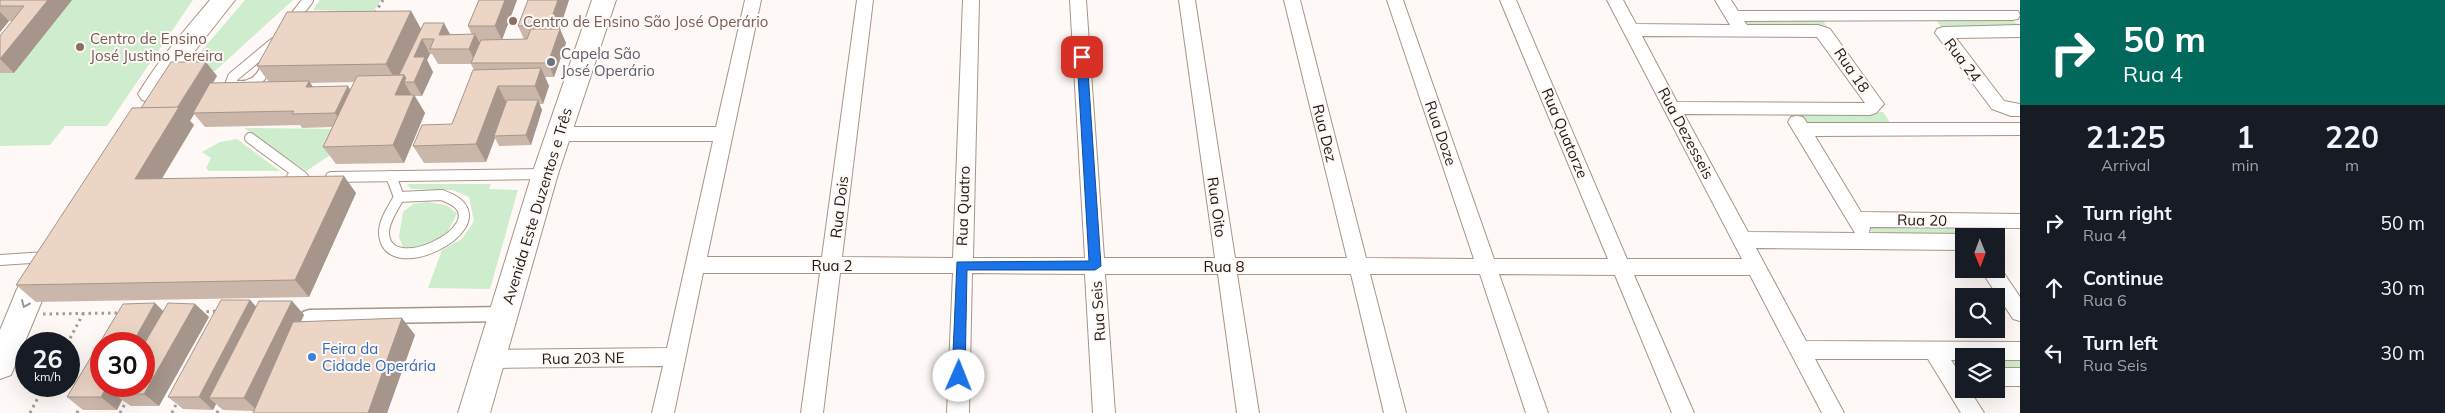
<!DOCTYPE html>
<html lang="en">
<head>
<meta charset="utf-8">
<style>
	:root { --surface:#171b24; --page:#20242c; --text:#f1f3f6; --muted:#9ea1a6 }
	body { margin:0; font-family:Mulish,sans-serif; background:var(--page); color:var(--text); height:100vh; display:flex; flex-direction:column; font-size:19px; white-space:nowrap }
	* { box-sizing:border-box; margin:0 }
	p { font-size:16px; color:var(--muted) }
	.icon { flex:none; width:28px; height:28px; fill:none; stroke:currentColor; stroke-width:2; stroke-linecap:round; stroke-linejoin:round }
	.map { position:relative; flex:1; overflow:hidden }
	.drawer { display:flex; flex-direction:column; background:var(--surface); width:425px }
	.drawer>* { flex:none }
	.banner { background:#00695c; color:#fff; overflow:hidden }
	.needle { width:32px; rotate:179deg }
	.buttons { position:absolute; left:1955px; top:228px; display:grid; gap:10px }
	.buttons a { display:grid; place-items:center; width:50px; height:50px; border-radius:0px; background:var(--surface); box-shadow:0 5px 20px #0002; font-size:25px }
	.speed { position:absolute; left:15px; top:332px; display:flex; gap:10px; font-size:25px; font-weight:700; text-align:center }
	.speed>* { display:grid; place-content:center; width:65px; height:65px; border-radius:50%; background:var(--surface); box-shadow:0 5px 20px #0002; line-height:1 }
	.speed small { font-size:12px; font-weight:400 }
	.speed .limit { border:8px solid #d22; background:#fff; color:#111 }
	.pin { position:absolute; display:grid; place-items:center; width:42px; height:42px; color:#fff; margin:-21px; border-radius:10px; box-shadow:0 2px 8px #0006 }
	.me { position:absolute; width:55px; margin:-28px; rotate:1deg; stroke-linejoin:round; filter:drop-shadow(0 0 4px #0008) }
	.turn { display:flex; align-items:center; gap:18px; height:105px; padding:0 20px; font-size:22px }
	.turn .icon { width:65px; height:65px; stroke-width:2.5 }
	.turn b { display:block; font-size:35px; line-height:42px }
	.eta { display:flex; justify-content:space-evenly; align-items:center; height:85px; text-align:center }
	.eta b { font-size:30px; font-weight:700; line-height:35px }
	ul { padding:0; list-style:none }
	li { display:flex; align-items:center; gap:15px; height:65px; padding:0 20px }
	li div { flex:1 }
	li b { display:block; font-size:19px }
	li em { font-style:normal }
	main { display:flex; flex:1; min-height:0 }
	.map>svg:first-child { display:block }
	.green { fill:#ceedcc }
	.lines { fill:none; stroke-linecap:round; stroke-linejoin:round }
	.service-casing { stroke:#a99485; stroke-width:12 }
	.pedestrian-casing { stroke:#a99485; stroke-width:3 }
	.minor-casing { stroke:#a99485; stroke-width:2 }
	.secondary-casing { stroke:#a99485; stroke-width:2 }
	.path { stroke:#a29b97; stroke-width:3; stroke-dasharray:2.5 4; stroke-linecap:butt }
	.service { stroke:#fff; stroke-width:10 }
	.pedestrian { fill:#fff; fill-rule:evenodd }
	.minor { fill:#fff; fill-rule:evenodd }
	.secondary { fill:#fff; fill-rule:evenodd }
	.wall { fill:#cbb7a9; fill-rule:evenodd }
	.shaded-wall { fill:#a5958a }
	.building { fill:#ecd5c5; stroke:#a5958a }
	.oneway { stroke:#9b9794 }
	.route { fill:#1a73e8; stroke:#114b97 }
	.education-dot { fill:#8d6e63; stroke:#fef9f6; stroke-width:2 }
	.worship-dot { fill:#6b7280; stroke:#fef9f6; stroke-width:2 }
	.shop-dot { fill:#3f7fe0; stroke:#fef9f6; stroke-width:2 }
	.labels { text-anchor:middle; dominant-baseline:central; stroke-width:4; stroke-linejoin:round; paint-order:stroke }
	.education-label { font-size:15px; fill:#785e54; stroke:#fef9f6; text-anchor:start }
	.worship-label { font-size:15px; fill:#5b616d; stroke:#fef9f6; text-anchor:start }
	.street-label { font-size:15px; fill:#201812; stroke:#fef9f6 }
	.shop-label { font-size:15px; fill:#366cbe; stroke:#fef9f6; text-anchor:start }
</style>
</head>
<body>
<main>
<div class="map">
<svg width="2020" height="413" viewBox="0 0 2020 413">
	<rect width="100%" height="100%" fill="#fef9f6"/>
	<g class="green">
		<path d="M72 0H193L107 126H65L50 145 0 146V73H14Z"/>
		<path d="M245 0H293L215 71 185 70Z"/>
		<path d="M320 0H381L373 12 313 10Z"/>
		<path d="M1737 18H1821L1828 28 1744 29Z"/>
		<path d="M1935 19H2012L2020 27 1943 29Z"/>
		<path d="M1796 112H1883L1891 124H1803Z"/>
		<path d="M244 128 342 129 329 156 306 171Z"/>
		<path d="M237 139 280 171H209L206 168 211 158 202 152 220 142Z"/>
		<path d="M407 184H491L489 189 518 190 490 289 428 288 442 250 462 239 474 221 469 197 453 190 411 189Z"/>
		<path d="M428 202 446 205 457 213C445 242 435 247 403 247L399 237 403 212 413 204Z"/>
		<path d="M1866 222 1950 224 1961 239 1875 237Z"/>
		<path d="M1942 355H2020V372H1996V356H1964V372H1952Z"/>
	</g>
	<g class="lines">
		<g class="service-casing">
			<g id="service">
				<path d="M291 22 308 0"/>
				<path d="M267 64C261 82 249 89 230 85L233 77 274 43"/>
				<path d="M250 138 303 177H292"/>
				<path d="M391 176 399 197"/>
				<path d="M331 177 544 174"/>
				<path d="M442 195C446 197 452 199 456 202 494 230 384 283 384 232 384 220 394 207 399 197Z"/>
				<path d="M0 260 46 257"/>
			</g>
		</g>
		<g class="pedestrian-casing">
			<path id="pedestrian" d="M504 307 510 309 512 314 510 319 504 321 314 324 305 344 299 346 293 344 291 339 303 312 309 310Z"/>
		</g>
		<g class="minor-casing">
			<g id="minor">
				<path d="M745 0H761L707 257H822L857 0H873L842 257 953 258 963 0H979L973 258H1085L1070 0H1086L1104 258H1215L1179 0H1195L1235 258H1347L1284 0H1300L1366 258 1474 259 1387 0H1403L1494 259H1608L1500 0H1516L1627 259H1742L1607 0H1623L1636 24 1730 25 1715 0H1731L1738 11H2018L2020 15 2018 19 2012 20 1744 21 1747 25H1818L1830 29 1881 100 1884 104 1876 113 1870 115 1684 114 1748 232 1855 233 1788 122 1791 117 1797 116 1803 117 1807 123H2020V135L1815 136 1861 212 2020 214V228L1870 227 1869 233 1964 234 1970 236H1964V250L1756 248 1806 341 2020 342V360H1996V356H1964V360H1951L1964 380V389H1969L1984 413H1961L1928 359H1815L1844 413H1822L1750 275H1634L1694 413H1672L1615 275 1499 274 1548 413H1526L1480 274H1370L1406 413H1384L1351 274H1237L1259 413H1237L1218 274H1105L1115 413H1093L1085 274 972 273 969 413H947L953 273H840L823 413H801L820 273H703L674 413H652L663 366 491 368 484 365 481 359 484 353 491 350 667 348 713 141H558L552 139 549 134 552 129 558 127H716ZM1642 36 1817 37 1865 103 1677 102Z"/>
				<path d="M2020 25V37L1956 38 2004 101 2020 104V116H2011L1992 109 1935 33 1937 29 1943 27Z"/>
				<path d="M1997 263 2020 297V321L2013 319 1980 269H1996Z"/>
				<rect x="1996" y="368" width="24" height="18"/>
			</g>
		</g>
		<g class="secondary-casing">
			<g id="secondary">
				<path d="M210 0H235L183 66 160 100 151 103 142 100 138 94C158 60 185 30 210 0Z"/>
				<path d="M592 0H616L558 174 490 413H458L532 174Z"/>
				<path d="M47 250 57 254 61 262 46 291 11 375 0 379V330L17 289 37 254Z"/>
			</g>
		</g>
		<g class="path">
			<path d="M375 13 383 0"/>
			<path d="M200 312 219 311"/>
			<path d="M43 314 119 313"/>
			<path d="M67 344 83 314"/>
			<path d="M30 413 44 386"/>
			<path d="M77 413 81 405"/>
			<path d="M120 413 127 400"/>
			<path d="M172 413 178 400"/>
			<path d="M217 413 221 405"/>
		</g>
		<use href="#service" class="service"/>
		<use href="#pedestrian" class="pedestrian"/>
		<use href="#minor" class="minor"/>
		<use href="#secondary" class="secondary"/>
	</g>
	<g class="wall">
		<path d="M0 0H72L14 73H0V36L12 21H9L0 32Z"/>
		<path d="M517 0 502 39H524L518 26 569 0 559 29 566 43 554 77H545L549 86 543 104H539L542 110 531 145 499 146 495 138 486 162 424 163 413 146 452 124 474 70 471 64H438L432 54H430L427 60 433 72 422 96H415L425 113 404 163 336 164 323 147 332 127 302 128 300 125 205 127 194 114 190 121 194 125 162 179 356 193 309 297 36 302 16 285 141 108 217 76 213 83 269 82 257 66 411 11 421 29 409 54 424 23 450 35H472L468 26ZM354 82 351 90 313 87 310 83Z"/>
		<path d="M250 300 256 307 292 301 304 315 301 321 415 335 387 413H253L254 411 223 410 216 404 213 410 183 409 168 397Z"/>
		<path d="M155 303 163 311 195 304 209 317 159 406H131L122 400 117 410H83L67 397Z"/>
	</g>
	<g class="shaded-wall">
		<path d="M48 0H72L14 73 0 59Z"/>
		<path d="M505 0H517L502 40 495 26Z"/>
		<path d="M558 0H569L556 40 549 25Z"/>
		<path d="M411 11 421 29 397 82 386 64Z"/>
		<path d="M0 12 9 21 0 32Z"/>
		<path d="M444 23 452 38 439 35Z"/>
		<path d="M560 29 566 43 554 77 548 63Z"/>
		<path d="M475 34 483 49 476 64 469 49Z"/>
		<path d="M422 39 430 54 427 60 433 72 422 96 414 82V57Z"/>
		<path d="M206 62 217 76 195 113H193L194 114 190 121 194 125 151 196 135 179 177 109Z"/>
		<path d="M541 68 549 86 543 104 535 86Z"/>
		<path d="M404 75 408 82H404L412 96 395 95Z"/>
		<path d="M309 81 319 96 306 87Z"/>
		<path d="M348 86 358 101 345 127 335 113Z"/>
		<path d="M498 86 507 104 494 136 495 138 486 162 476 144Z"/>
		<path d="M414 95 425 113 404 163 393 145Z"/>
		<path d="M538 100 542 110 531 145 526 135Z"/>
		<path d="M344 176 356 193 309 297 295 280Z"/>
		<path d="M250 300 263 314 209 398 216 404 213 410 199 397Z"/>
		<path d="M292 301 304 315 258 411 244 398Z"/>
		<path d="M155 303 169 317 144 344H132Z"/>
		<path d="M195 304 209 317 159 406 144 394Z"/>
		<path d="M402 318 415 335 387 413H368Z"/>
		<path d="M107 386H130L115 394 122 400 117 410 101 397Z"/>
	</g>
	<g class="building">
		<path d="M0 0H48L0 59V36L24 6H0Z"/>
		<path d="M479 0H505L495 26H468Z"/>
		<path d="M528 0H558L549 25 518 26Z"/>
		<path d="M411 11 386 64 257 66 287 12Z"/>
		<path d="M424 23H444L439 35 475 34 469 49H430L434 39H422L414 57H425L414 82H404L406 78 404 75H399Z"/>
		<path d="M531 29H560L548 63H471L481 40 527 39Z"/>
		<path d="M171 62H206L177 108H141Z"/>
		<path d="M541 68 535 86H498L476 144 413 146 422 125 452 124 473 70Z"/>
		<path d="M404 75 395 95H414L393 145 323 147 357 76Z"/>
		<path d="M309 81 306 87 348 86 335 113 292 114 294 111 193 113 210 83Z"/>
		<path d="M507 100H538L526 135 494 136Z"/>
		<path d="M179 107 135 179 344 176 295 280 16 285 132 108Z"/>
		<path d="M221 300H250L199 397H168Z"/>
		<path d="M259 301H292L244 398H209Z"/>
		<path d="M155 303 132 344H101V386H107L101 397H67L123 304Z"/>
		<path d="M168 303 195 304 144 394H115L119 386H144V344Z"/>
		<path d="M402 318 368 413H253L293 322Z"/>
	</g>
	<defs><path id="oneway-chevron" d="M-2-3.5L2.5 0L-2 3.5" fill="none" stroke-width="1.6" stroke-linecap="round" stroke-linejoin="round" transform="scale(1.25)"/></defs>
	<use class="oneway" href="#oneway-chevron" transform="translate(25 304) rotate(114)"/>
	<path class="route" d="M1082 53 1087 57 1101 266 1095 270H967L965 376 963 380H954L952 376 957 262 1089 261 1077 57Z"/>
	<g class="education-dot">
		<circle cx="513" cy="21" r="5"/>
		<circle cx="80" cy="47" r="5"/>
	</g>
	<circle class="worship-dot" cx="551" cy="62" r="5"/>
	<circle class="shop-dot" cx="312" cy="357" r="5"/>
	<g class="labels">
		<g class="education-label">
			<text x="523" y="21">Centro de Ensino São José Operário</text>
			<text x="90" y="38">Centro de Ensino<tspan x="90" dy="17">José Justino Pereira</tspan></text>
		</g>
		<g class="worship-label">
			<text x="561" y="53">Capela São<tspan x="561" dy="17">José Operário</tspan></text>
		</g>
		<g class="street-label">
			<text transform="translate(1963 60) rotate(53)">Rua 24</text>
			<text transform="translate(1852 70) rotate(56)">Rua 18</text>
			<text transform="translate(1325 133) rotate(76)">Rua Dez</text>
			<text transform="translate(1441 133) rotate(71)">Rua Doze</text>
			<text transform="translate(1565 133) rotate(67)">Rua Quatorze</text>
			<text transform="translate(1686 133) rotate(62)">Rua Dezesseis</text>
			<text transform="translate(537 206) rotate(-73)">Avenida Este Duzentos e Três</text>
			<text transform="translate(963 206) rotate(-88)">Rua Quatro</text>
			<text transform="translate(839 207) rotate(-83)">Rua Dois</text>
			<text transform="translate(1217 207) rotate(82)">Rua Oito</text>
			<text transform="translate(1922 220) rotate(1)">Rua 20</text>
			<text x="832" y="265">Rua 2</text>
			<text x="1224" y="266">Rua 8</text>
			<text transform="translate(1098 311) rotate(-94)">Rua Seis</text>
			<text transform="translate(583 358) rotate(-1)">Rua 203 NE</text>
		</g>
		<g class="shop-label">
			<text x="322" y="348">Feira da<tspan x="322" dy="17">Cidade Operária</tspan></text>
		</g>
	</g>
</svg>
<div class="buttons">
<a><svg class="needle" viewBox="-14 -14 28 28"><path d="M0-13l5 13h-10z" fill="#e53935"/><path d="M0 13l5-13h-10z" fill="#9ea1a6"/></svg></a>
<a><svg class="icon" aria-label="search" viewBox="0 0 24 24"><circle cx="10" cy="10" r="6"/><path d="M15 15l6 6"/></svg></a>
<a><svg class="icon" aria-label="layers" viewBox="0 0 24 24"><path d="M12 4l9 5-9 5-9-5zM3 14l9 5 9-5"/></svg></a>
</div>
<div class="speed"><div>26<small>km/h</small></div><div class="limit">30</div></div>
<div class="pin" style="left:1082px;top:57px;background:#d93025"><svg class="icon" aria-label="arrive" viewBox="0 0 24 24"><path d="M6 21V4h12l-3 4 3 4H6"/></svg></div>
<svg class="me" style="left:959px;top:376px" viewBox="-20 -20 40 40"><circle r="19" fill="#fff"/><path d="M0-13L10 11 0 6-10 11z" fill="#1a73e8"/></svg>
</div>
<section class="drawer">
<div class="banner">
<div class="turn"><svg class="icon" aria-label="right" viewBox="0 0 24 24"><path d="M7 20v-9h11M14 6l5 5-5 5"/></svg><div><b>50 m</b>Rua 4</div></div>
</div>
<div class="eta">
<div><b>21:25</b><p>Arrival</p></div>
<div><b>1</b><p>min</p></div>
<div><b>220</b><p>m</p></div>
</div>
<ul>
<li><svg class="icon" aria-label="right" viewBox="0 0 24 24"><path d="M7 20v-9h11M14 6l5 5-5 5"/></svg><div><b>Turn right</b><p>Rua 4</p></div><em>50 m</em></li>
<li><svg class="icon" aria-label="ahead" viewBox="0 0 24 24"><path d="M12 20V5M6 11l6-6 6 6"/></svg><div><b>Continue</b><p>Rua 6</p></div><em>30 m</em></li>
<li><svg class="icon" aria-label="left" viewBox="0 0 24 24"><path d="M17 20v-9H6M10 6l-5 5 5 5"/></svg><div><b>Turn left</b><p>Rua Seis</p></div><em>30 m</em></li>
</ul>
</section>
</main>
</body>
</html>
